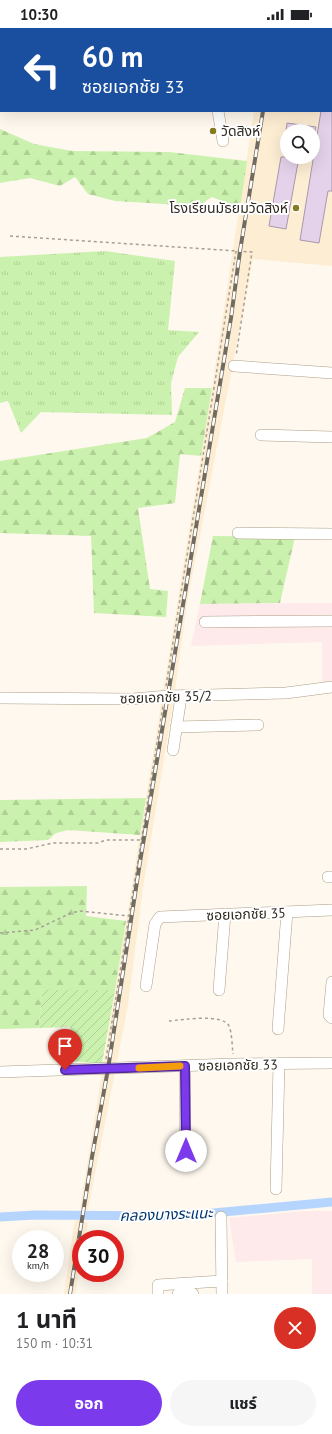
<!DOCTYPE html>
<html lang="th">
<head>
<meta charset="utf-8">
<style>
	:root { --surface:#fff; --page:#f6f6f6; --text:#202124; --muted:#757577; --accent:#7c3aed }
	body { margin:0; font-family:"PT Sans","Noto Sans Thai",sans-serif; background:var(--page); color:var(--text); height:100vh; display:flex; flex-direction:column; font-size:15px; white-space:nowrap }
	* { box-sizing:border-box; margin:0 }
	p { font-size:13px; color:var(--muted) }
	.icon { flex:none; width:22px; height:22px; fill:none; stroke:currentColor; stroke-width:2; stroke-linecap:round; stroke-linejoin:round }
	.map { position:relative; height:1266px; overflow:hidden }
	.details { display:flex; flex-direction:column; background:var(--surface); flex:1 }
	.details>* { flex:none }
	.guide { position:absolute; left:0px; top:0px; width:332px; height:84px; box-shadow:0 4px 16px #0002; background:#1a4fa0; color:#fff; overflow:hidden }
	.controls { position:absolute; left:280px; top:96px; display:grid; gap:8px }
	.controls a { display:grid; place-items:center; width:40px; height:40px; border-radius:50%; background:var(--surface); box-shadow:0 4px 16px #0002; font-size:20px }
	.speed { position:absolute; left:12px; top:1202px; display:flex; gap:8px; font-size:20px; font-weight:700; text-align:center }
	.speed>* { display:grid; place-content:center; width:52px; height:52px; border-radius:50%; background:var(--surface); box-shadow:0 4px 16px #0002; line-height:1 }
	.speed small { font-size:10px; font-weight:400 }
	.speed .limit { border:6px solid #d22; background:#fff; color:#111 }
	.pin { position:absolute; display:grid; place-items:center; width:34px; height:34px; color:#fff; margin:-41px -17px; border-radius:50% 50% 50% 0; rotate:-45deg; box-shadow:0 0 4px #0007 }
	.pin .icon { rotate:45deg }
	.me { position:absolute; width:44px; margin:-22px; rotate:0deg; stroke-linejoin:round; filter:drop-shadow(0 0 3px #0008) }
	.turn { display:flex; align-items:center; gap:14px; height:84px; padding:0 16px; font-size:18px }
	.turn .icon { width:52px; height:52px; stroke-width:2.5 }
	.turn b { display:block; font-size:28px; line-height:34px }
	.round { display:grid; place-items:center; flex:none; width:42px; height:42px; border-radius:21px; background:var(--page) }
	.overview { display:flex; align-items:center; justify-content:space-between; height:68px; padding:0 16px }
	h1 { font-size:24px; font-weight:700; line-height:30px }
	.button { display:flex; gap:8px; margin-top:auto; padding:8px 16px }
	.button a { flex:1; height:46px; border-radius:24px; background:var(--accent); color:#fff; font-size:16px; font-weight:700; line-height:46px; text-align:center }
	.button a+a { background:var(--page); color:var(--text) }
	.status { display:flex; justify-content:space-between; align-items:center; height:28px; padding:0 20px; background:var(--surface); direction:ltr }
	.status svg { height:11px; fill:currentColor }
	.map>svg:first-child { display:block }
	.commercial { fill:#fee9eb }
	.built { fill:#fdedd3; fill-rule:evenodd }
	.grass { fill:url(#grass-tufts) }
	.forest { fill:url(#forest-firs) }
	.garden { fill:url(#garden-furrows) }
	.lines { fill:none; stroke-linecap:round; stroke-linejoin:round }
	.canal { stroke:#b6d5fe; stroke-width:9 }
	.river { stroke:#b6d5fe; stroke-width:16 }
	.building { fill:#e4d2ea; stroke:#a998ae }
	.minor-casing { stroke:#ad9e86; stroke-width:12 }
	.path { stroke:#a59f95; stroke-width:1.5; stroke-dasharray:3 3; stroke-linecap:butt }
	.minor { stroke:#fff; stroke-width:11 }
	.rail-casing { stroke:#716b61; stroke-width:4 }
	.rail { stroke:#fff; stroke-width:2.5; stroke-dasharray:8; stroke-linecap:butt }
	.route-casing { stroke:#51269a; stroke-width:10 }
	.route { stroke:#7c3aed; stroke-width:7 }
	.slow { stroke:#f59e0b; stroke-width:7 }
	.poi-dot { fill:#857b21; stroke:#fff; stroke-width:1.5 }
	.labels { text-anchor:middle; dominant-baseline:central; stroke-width:4; stroke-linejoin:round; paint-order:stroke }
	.poi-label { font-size:14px; fill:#302a21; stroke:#fff; text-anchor:start }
	.street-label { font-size:14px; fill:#302a21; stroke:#fff }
	.water-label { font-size:15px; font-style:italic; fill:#00356f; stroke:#fff }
</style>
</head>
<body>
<div class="status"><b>10:30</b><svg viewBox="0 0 49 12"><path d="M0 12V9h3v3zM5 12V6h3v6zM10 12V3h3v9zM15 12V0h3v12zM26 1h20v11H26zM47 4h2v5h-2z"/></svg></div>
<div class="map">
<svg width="332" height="1266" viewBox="0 0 332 1266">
	<defs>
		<pattern id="grass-tufts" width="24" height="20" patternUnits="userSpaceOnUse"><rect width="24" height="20" fill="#cbf1ae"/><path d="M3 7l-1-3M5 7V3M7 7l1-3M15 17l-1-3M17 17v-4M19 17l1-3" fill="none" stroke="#afcf95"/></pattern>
		<pattern id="forest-firs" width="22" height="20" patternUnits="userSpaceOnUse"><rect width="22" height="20" fill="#cbf1ae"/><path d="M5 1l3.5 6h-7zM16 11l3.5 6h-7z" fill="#afcf95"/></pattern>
		<pattern id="garden-furrows" width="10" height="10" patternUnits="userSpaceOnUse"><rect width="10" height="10" fill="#cbf1ae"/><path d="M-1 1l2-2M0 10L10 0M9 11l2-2" fill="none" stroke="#afcf95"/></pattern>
	</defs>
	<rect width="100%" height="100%" fill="#fef8ee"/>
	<g class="commercial">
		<path d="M332 575V657L322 658V614L191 618 200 576Z"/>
		<path d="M305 1183H332V1266H312V1231L236 1234 229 1190Z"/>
	</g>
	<g class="built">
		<path d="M332 39V238L253 231 187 575 175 663 143 860 128 977 88 1182 80 1181 212 360 254 83H331ZM287 103H313V129H287Z"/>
		<path d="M75 1191 88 1195 85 1211H81V1233L75 1266H64Z"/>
	</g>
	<path class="grass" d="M105 223 175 233 168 302 199 304 178 329 171 355 172 387 41 384 21 405 8 373 0 375V229Z"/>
	<g class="forest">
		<path d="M0 101 34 116 72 123 169 124 247 133 240 180 212 169 198 178 115 173 88 166 75 149 60 158 30 150 0 155Z"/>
		<path d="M185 360H212L201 428 180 426 175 475 138 480 150 561 168 563 166 589 94 585 91 508 0 505V433L147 410 175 394Z"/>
		<path d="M213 508 295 509 280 575 200 576Z"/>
		<path d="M146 770 140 807 68 802 56 805 48 812 0 814V772Z"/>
		<path d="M87 858 86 888 126 893 115 962H42L39 1000 0 1001V859Z"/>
	</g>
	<path class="garden" d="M42 962H115L102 1036 70 1033V999L39 1000Z"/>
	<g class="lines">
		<path class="canal" d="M0 1189 35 1187 181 1188 332 1174"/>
		<path class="river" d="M0 5 1 0"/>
	</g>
	<g class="building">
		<path d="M321 83H332V163H328L319 215 300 212Z"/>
		<path d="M287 95 316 99 315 103H286Z"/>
		<path d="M281 129H299L286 201 269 198Z"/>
	</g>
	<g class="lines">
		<g class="minor-casing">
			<g id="minor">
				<path d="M139 0 143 1"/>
				<path d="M115 1V0"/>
				<path d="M208 1 209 0"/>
				<path d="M297 1V0"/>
				<path d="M218 83 223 113"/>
				<path d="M234 338 332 345"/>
				<path d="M261 407 332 409"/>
				<path d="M238 505 332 506"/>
				<path d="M205 594 332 593"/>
				<path d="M0 670 133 671 168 668 286 665 332 659"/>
				<path d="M176 699 258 697"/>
				<path d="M173 722 181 669"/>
				<path d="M328 849H332"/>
				<path d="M332 954 329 987 332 990"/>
				<path d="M146 958 155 896 160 889 332 882"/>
				<path d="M219 962 225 886"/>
				<path d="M278 1001 287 884"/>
				<path d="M185 1038V1137"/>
				<path d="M0 1044 233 1036 332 1035"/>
				<path d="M276 1161 279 1036"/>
				<path d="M221 1189 222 1266"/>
				<path d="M158 1266V1257L222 1253"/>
				<path d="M178 1266 182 1262H188L193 1266"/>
			</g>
		</g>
		<g class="path">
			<path d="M10 208 252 224 236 328"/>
			<path d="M166 658 236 223"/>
			<path d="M0 821H26L53 815H98L106 812H142"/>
			<path d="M0 905 35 902 71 885 80 883 129 888"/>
			<path d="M169 993C181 992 223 985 229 998 232 1005 232 1017 233 1026"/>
			<path d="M106 1031 163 678"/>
		</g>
		<use href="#minor" class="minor"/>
		<g class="rail-casing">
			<g id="rail">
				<path d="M276 1 277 0"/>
				<path d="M70 1266 92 1129 108 1041 140 834 231 290 240 223 263 83"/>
			</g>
		</g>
		<use href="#rail" class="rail"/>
	</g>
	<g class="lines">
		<g class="route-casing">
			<path id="route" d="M65 1042 185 1038 186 1123"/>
		</g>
		<use href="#route" class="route"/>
		<path class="slow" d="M139 1040 180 1038"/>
	</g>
	<g class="poi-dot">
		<circle cx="213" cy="103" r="4"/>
		<circle cx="296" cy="180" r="4"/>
	</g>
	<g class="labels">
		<g class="poi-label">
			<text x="221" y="103">วัดสิงห์</text>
			<text x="288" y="180" text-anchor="end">โรงเรียนมัธยมวัดสิงห์</text>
		</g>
		<g class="street-label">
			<text transform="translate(166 669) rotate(-2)">ซอยเอกชัย 35/2</text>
			<text transform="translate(246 886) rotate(-2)">ซอยเอกชัย 35</text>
			<text transform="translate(238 1037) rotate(-1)">ซอยเอกชัย 33</text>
		</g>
		<g class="water-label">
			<text transform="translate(166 1186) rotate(-2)">คลองบางระแนะ</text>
		</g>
	</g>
</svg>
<div class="controls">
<a><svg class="icon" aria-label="search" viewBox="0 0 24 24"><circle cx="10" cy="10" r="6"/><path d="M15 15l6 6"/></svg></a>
</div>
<div class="speed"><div>28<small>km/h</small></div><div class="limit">30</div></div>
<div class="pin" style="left:65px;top:1042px;background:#d93025"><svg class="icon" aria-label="arrive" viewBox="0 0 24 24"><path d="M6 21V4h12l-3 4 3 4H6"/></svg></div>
<svg class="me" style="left:186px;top:1123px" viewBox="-20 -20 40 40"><circle r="19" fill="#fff"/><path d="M0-13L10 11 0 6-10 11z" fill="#7c3aed"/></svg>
<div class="guide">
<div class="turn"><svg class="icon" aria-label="left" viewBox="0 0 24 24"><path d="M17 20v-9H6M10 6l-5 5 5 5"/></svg><div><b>60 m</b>ซอยเอกชัย 33</div></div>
</div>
</div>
<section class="details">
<div class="overview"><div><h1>1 นาที</h1><p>150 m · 10:31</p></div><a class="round" style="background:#d93025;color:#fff"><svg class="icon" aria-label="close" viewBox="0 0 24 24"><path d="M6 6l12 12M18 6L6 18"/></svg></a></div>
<div class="button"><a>ออก</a><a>แชร์</a></div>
</section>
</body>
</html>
